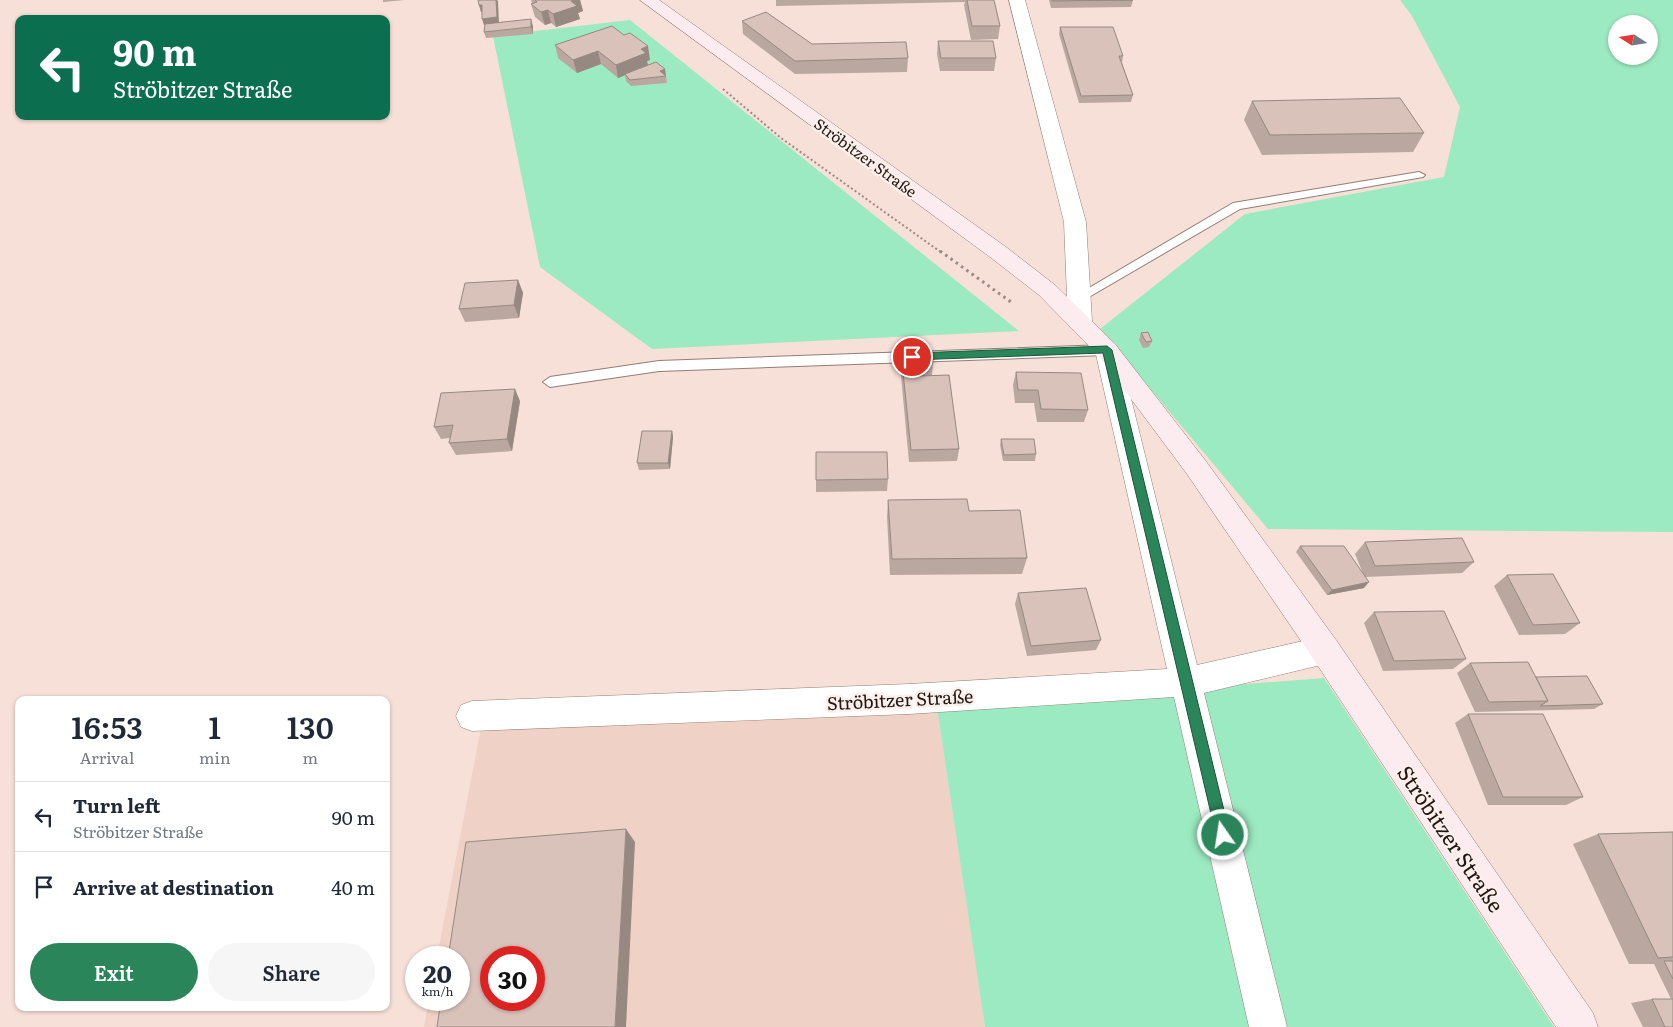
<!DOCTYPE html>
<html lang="en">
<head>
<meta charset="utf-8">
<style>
	:root { --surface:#fff; --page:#f6f6f7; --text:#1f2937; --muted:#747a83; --line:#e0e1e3; --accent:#2b855a }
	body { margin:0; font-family:Literata,serif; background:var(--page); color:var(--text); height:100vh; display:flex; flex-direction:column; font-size:19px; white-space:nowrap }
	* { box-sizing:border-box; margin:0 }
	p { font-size:16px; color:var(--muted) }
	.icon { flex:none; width:28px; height:28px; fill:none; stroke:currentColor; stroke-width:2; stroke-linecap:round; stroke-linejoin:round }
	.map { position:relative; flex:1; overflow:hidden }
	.sheet { position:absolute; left:15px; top:696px; width:375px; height:315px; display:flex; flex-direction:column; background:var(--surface); border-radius:10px; box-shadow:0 1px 4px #0004 }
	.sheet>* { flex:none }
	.banner { position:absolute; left:15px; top:15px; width:375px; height:105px; border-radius:10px; box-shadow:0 1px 4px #0004; background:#0b6e4f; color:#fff; overflow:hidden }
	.needle { width:32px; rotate:282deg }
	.buttons { position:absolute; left:1608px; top:15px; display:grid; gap:10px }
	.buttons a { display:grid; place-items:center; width:50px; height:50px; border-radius:50%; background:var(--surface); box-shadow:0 1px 4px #0004; font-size:25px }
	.speed { position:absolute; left:405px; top:946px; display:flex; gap:10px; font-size:25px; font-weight:700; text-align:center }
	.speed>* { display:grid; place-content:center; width:65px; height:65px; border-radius:50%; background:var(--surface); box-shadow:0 1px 4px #0004; line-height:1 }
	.speed small { font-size:12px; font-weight:400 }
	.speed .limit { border:8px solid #d22; background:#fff; color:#111 }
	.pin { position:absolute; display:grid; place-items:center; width:42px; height:42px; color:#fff; margin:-21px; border:2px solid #fff; border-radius:50%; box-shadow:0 1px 5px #0007 }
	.me { position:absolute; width:55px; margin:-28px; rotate:347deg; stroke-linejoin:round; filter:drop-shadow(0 0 4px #0008) }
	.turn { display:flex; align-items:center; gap:18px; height:105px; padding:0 15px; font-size:22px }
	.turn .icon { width:65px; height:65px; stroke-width:2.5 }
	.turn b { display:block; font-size:35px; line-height:42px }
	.eta { display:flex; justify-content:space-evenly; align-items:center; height:85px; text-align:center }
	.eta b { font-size:30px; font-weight:600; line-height:35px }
	.cta { display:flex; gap:10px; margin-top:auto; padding:10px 15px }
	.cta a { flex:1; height:58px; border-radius:30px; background:var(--accent); color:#fff; font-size:20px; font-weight:600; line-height:58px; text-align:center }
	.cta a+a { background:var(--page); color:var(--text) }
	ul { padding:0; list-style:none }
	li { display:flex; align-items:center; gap:15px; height:70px; padding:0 15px; border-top:1px solid var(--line) }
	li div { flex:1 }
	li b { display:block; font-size:19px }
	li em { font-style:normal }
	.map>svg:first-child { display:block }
	.built { fill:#f0d1c6; fill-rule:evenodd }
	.green { fill:#9ceac1; fill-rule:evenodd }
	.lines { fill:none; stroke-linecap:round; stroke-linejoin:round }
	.lane-casing { stroke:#937e77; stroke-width:2 }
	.street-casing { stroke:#937e77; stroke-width:1 }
	.secondary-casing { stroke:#937e77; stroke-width:1 }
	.path-far1 { stroke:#9a8a83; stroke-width:2; stroke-dasharray:2 2.5; stroke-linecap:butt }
	.path { stroke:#9a8a83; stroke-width:3; stroke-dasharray:2.5 4; stroke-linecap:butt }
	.lane { fill:#fff; fill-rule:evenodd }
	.street { fill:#fff; fill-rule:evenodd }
	.secondary { fill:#fdecef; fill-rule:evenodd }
	.wall { fill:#baa7a0 }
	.shaded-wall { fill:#978882 }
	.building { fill:#d8c2ba; stroke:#978882; fill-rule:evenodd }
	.route { fill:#2b855a; stroke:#1c563a }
	.labels { text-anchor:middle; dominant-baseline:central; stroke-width:5; stroke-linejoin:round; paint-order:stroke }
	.far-street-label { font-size:15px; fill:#201815; stroke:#fdefea }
	.street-label { font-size:18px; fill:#201815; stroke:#fdefea }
	.near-street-label { font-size:21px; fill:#201815; stroke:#fdefea }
</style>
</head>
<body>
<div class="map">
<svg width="1673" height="1027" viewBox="0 0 1673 1027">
	<rect width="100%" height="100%" fill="#f6e0d7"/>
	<path class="built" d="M937 708 985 1027H424L429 1000H459V958L437 957 481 728ZM491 958H534V1000H491Z"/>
	<g class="green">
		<path d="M1400 0H1673V532L1268 529 1100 329 1245 214 1444 177 1460 107 1412 16ZM1616 24H1649V56H1616Z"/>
		<path d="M630 20 1019 331 652 349 540 267 493 36Z"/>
		<path d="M1324 678 1554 1027H985L937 708Z"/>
	</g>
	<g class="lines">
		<g class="lane-casing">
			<g id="lane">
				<path d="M1419 172 1425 175 1423 177 1240 209 1082 301H1074L1072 298 1233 203Z"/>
				<path d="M1107 345 1114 350 1107 355 659 371 550 387 543 382 550 377 659 361Z"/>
			</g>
		</g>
		<g class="street-casing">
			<g id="street">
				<path d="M1009 0H1025L1086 222 1092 321 1088 327 1080 329 1072 327 1068 321 1064 222Z"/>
				<path d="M1107 341 1115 344 1119 350 1197 665 1325 636 1336 640 1340 650 1336 660 1325 664 1204 693 1287 1027H1249L1174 697 909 714 472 731 461 727 456 716 461 705 472 701 909 684 1167 669 1095 350 1099 344Z"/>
			</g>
		</g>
		<g class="secondary-casing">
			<path id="secondary" d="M640 0H659L1006 247 1055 285 1115 344 1205 460 1336 640 1593 1013 1598 1027H1556L1314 660 1187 474 1099 356 1039 295 990 257Z"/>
		</g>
		<path class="path-far1" d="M723 89 781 138 942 253"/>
		<path class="path" d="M940 251 1011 302"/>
		<use href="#lane" class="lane"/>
		<use href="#street" class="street"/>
		<use href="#secondary" class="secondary"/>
	</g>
	<g class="wall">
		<path d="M383 0H405L383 2Z"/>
		<path d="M531 0H580L583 11 578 13 580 19 556 27 551 23 545 25 535 17 531 4 532 3Z"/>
		<path d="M776 0H994L1000 26 998 39 971 40 964 5 965 2 776 6Z"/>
		<path d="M1049 0H1133L1131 7 1051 8Z"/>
		<path d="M498 1V22L533 26V34L486 38 484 32 485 25 482 12H481L479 5Z"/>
		<path d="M742 21 812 44 908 58 907 72 795 74 743 34Z"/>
		<path d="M612 26 650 60 647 61 648 65 665 69 667 83 631 86 626 81 625 75 618 78 601 64 577 73 558 58 555 45Z"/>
		<path d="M1060 27 1123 56 1122 63 1133 95 1131 102 1079 103 1059 34Z"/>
		<path d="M938 41 996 58 994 71H940L937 54Z"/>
		<path d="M1252 101 1424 133 1413 152 1262 155 1244 120Z"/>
		<path d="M518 280 523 293 519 318 465 322 459 309Z"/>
		<path d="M1141 333 1152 341 1149 347 1143 348 1139 340Z"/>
		<path d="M901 352 933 363 932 375 959 449 957 461 909 462 900 365Z"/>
		<path d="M1016 372 1088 410 1084 422H1037L1034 403H1015L1013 385Z"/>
		<path d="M520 401 512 451 456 455 449 443 450 438 441 439 434 427Z"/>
		<path d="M672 431 673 437 670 469 639 470 637 463Z"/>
		<path d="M1001 439 1036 454 1035 461H1003L1000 445Z"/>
		<path d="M888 479 887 491 816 492V480Z"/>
		<path d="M888 500 969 511 1027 558 1022 574 890 575 887 517Z"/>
		<path d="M1365 542 1474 562 1462 573 1365 577 1364 588 1327 595 1296 552 1300 546 1364 576 1355 554Z"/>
		<path d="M1507 575 1580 623 1565 634 1519 635 1494 586Z"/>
		<path d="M1018 593 1101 640 1096 650 1027 656 1015 604Z"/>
		<path d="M1374 612 1466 659 1453 669 1383 671 1364 623Z"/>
		<path d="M1470 663 1536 677 1603 704 1594 709 1475 712 1457 673Z"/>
		<path d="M1468 714 1583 797 1566 805H1488L1455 723Z"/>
		<path d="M1673 832V1027H1643L1631 1003 1652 999H1671L1654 964H1629L1573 844 1598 834Z"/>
	</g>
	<g class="shaded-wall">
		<path d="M496 0H497L498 1 499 24 484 25 482 19Z"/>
		<path d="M575 0H580L583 11 578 13 580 19 556 27 553 14 571 1Z"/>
		<path d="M479 5H482L484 12H481Z"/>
		<path d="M548 10 551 23 545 25 541 12Z"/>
		<path d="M531 19 533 26V34L531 27Z"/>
		<path d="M648 46 650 60 647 61 648 66 618 78 616 65 641 49Z"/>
		<path d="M598 51 601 64 577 73 573 60Z"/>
		<path d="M665 69 666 76H661L660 71Z"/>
		<path d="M518 280 523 293 519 318 514 305Z"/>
		<path d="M515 389 520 401 512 451 507 439Z"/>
		<path d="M672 431 673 437 670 469 668 463Z"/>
		<path d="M1369 582 1364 588 1327 595 1332 590Z"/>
		<path d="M626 829 635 842 626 1027H615Z"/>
	</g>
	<g class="building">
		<path d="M478 0H496L497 17 482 19V5H479Z"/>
		<path d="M535 0H575L571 1 577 6 553 14 548 10 541 12 531 4 537 2Z"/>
		<path d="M967 0H994L1000 26H972Z"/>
		<path d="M1052 0H1133L1052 1Z"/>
		<path d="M766 12 812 44 906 42 908 58 795 61 742 21Z"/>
		<path d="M531 19V27L484 32 485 24Z"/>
		<path d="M612 26 624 35 630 33 648 46 641 49 646 53 616 65 598 51 573 60 555 45Z"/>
		<path d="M1060 27H1113L1123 56H1119L1133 95 1081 96Z"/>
		<path d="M938 41H993L996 58H941Z"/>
		<path d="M656 62 665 69 660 71 666 76 630 80 625 74Z"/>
		<path d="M1400 98 1424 133 1270 135 1252 101Z"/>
		<path d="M518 280 514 305 459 309 465 283Z"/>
		<path d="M1148 332 1152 341 1146 342 1141 333Z"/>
		<path d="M932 351 933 363H918L920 376 949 375 959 449 911 450 901 352Z"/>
		<path d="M1016 372 1081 373 1088 410 1041 409 1038 390H1018Z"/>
		<path d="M515 389 507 439 449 443 453 425 434 427 441 393Z"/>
		<path d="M642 431H672L668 463H637Z"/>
		<path d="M1001 439H1034L1036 454 1004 455Z"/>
		<path d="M816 452H887L888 479 816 480Z"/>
		<path d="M967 499 969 511 1020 510 1027 558 892 559 888 500Z"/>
		<path d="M1462 538 1474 562 1375 566 1365 542Z"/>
		<path d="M1300 546H1344L1369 582 1332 590Z"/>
		<path d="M1553 574 1580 623 1533 625 1507 575Z"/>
		<path d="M1086 588 1101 640 1031 646 1018 593Z"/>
		<path d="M1444 611 1466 659 1394 661 1374 612Z"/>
		<path d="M1528 662 1548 701 1489 702 1470 663Z"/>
		<path d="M1587 676 1603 704 1540 706 1548 701 1536 677Z"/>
		<path d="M1468 714H1543L1583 797H1503Z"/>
		<path d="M626 829 615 1027H437L441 1000H459V958H448L466 842ZM491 958H534V1000H491Z"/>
		<path d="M1673 832V957L1658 958 1598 834Z"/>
		<path d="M1664 961H1673V979Z"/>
		<path d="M1652 999H1673V1027H1665Z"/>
	</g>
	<path class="route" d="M1107 346 1112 350 1230 835 1228 840 1223 842 1218 840 1216 835 1103 353 912 360 907 357 912 353Z"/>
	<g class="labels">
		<g class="far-street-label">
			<text transform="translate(866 157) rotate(36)">Ströbitzer Straße</text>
		</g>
		<g class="street-label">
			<text transform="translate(900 699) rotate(-3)">Ströbitzer Straße</text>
		</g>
		<g class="near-street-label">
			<text transform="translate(1452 838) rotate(56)">Ströbitzer Straße</text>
		</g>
	</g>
</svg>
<div class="buttons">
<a><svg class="needle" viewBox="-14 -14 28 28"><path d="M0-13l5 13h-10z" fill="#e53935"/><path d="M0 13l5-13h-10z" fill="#747a83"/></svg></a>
</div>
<div class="speed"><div>20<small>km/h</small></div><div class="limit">30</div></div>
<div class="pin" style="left:912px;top:357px;background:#d93025"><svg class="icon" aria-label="arrive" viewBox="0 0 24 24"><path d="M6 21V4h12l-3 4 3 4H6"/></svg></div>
<svg class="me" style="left:1223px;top:835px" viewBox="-20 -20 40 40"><circle r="17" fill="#2b855a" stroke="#fff" stroke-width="3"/><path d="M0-11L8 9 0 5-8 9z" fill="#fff"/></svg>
<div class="banner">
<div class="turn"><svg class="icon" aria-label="left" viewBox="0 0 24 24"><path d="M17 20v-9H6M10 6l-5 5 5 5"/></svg><div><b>90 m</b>Ströbitzer Straße</div></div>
</div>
<section class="sheet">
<div class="eta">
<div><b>16:53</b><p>Arrival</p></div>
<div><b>1</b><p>min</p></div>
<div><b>130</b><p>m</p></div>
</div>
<ul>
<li><svg class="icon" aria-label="left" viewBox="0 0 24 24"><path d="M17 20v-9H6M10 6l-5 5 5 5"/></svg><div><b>Turn left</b><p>Ströbitzer Straße</p></div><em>90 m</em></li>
<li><svg class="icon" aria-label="arrive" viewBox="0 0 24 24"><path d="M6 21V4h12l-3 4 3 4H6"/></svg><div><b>Arrive at destination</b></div><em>40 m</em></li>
</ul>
<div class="cta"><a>Exit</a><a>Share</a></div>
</section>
</div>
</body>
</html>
